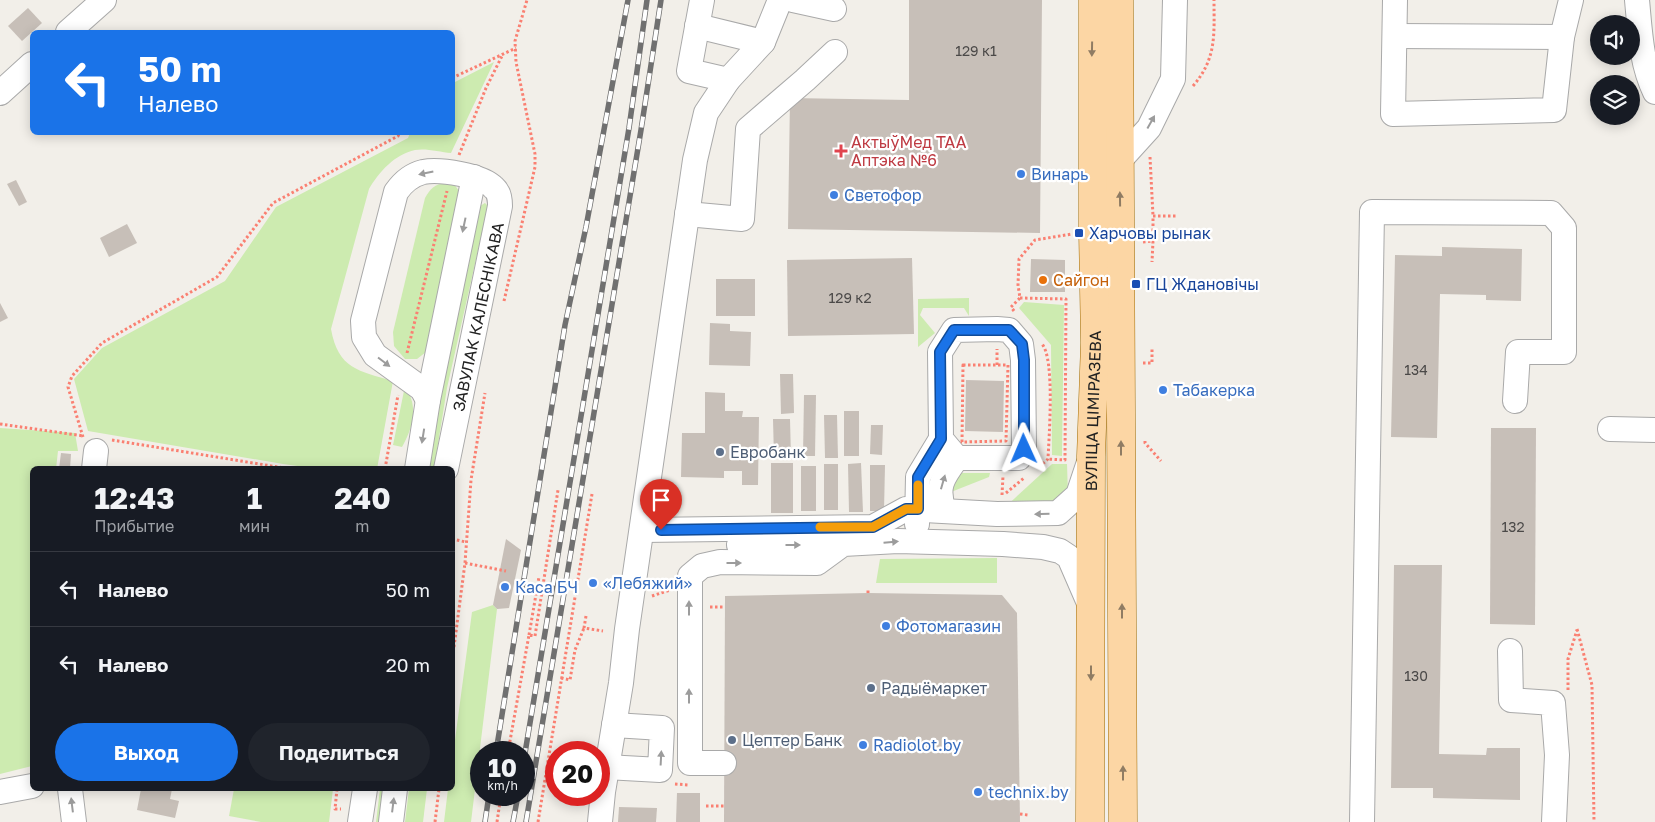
<!DOCTYPE html>
<html lang="ru">
<head>
<meta charset="utf-8">
<style>
	:root { --surface:#171b24; --page:#20242c; --text:#f1f3f6; --muted:#9ea1a6; --line:#363941; --accent:#1a73e8 }
	body { margin:0; font-family:"Golos Text",sans-serif; background:var(--page); color:var(--text); height:100vh; display:flex; flex-direction:column; font-size:19px; white-space:nowrap }
	* { box-sizing:border-box; margin:0 }
	p { font-size:16px; color:var(--muted) }
	.icon { flex:none; width:28px; height:28px; fill:none; stroke:currentColor; stroke-width:2; stroke-linecap:round; stroke-linejoin:round }
	.map { position:relative; flex:1; overflow:hidden }
	.panel { position:absolute; left:30px; top:466px; width:425px; height:325px; display:flex; flex-direction:column; background:var(--surface); border-radius:8px; box-shadow:0 2px 12px #0003 }
	.panel>* { flex:none }
	.banner { position:absolute; left:30px; top:30px; width:425px; height:105px; border-radius:8px; box-shadow:0 2px 12px #0003; background:#1a73e8; color:#fff; overflow:hidden }
	.controls { position:absolute; left:1590px; top:15px; display:grid; gap:10px }
	.controls a { display:grid; place-items:center; width:50px; height:50px; border-radius:50%; background:var(--surface); box-shadow:0 2px 12px #0003; font-size:25px }
	.speed { position:absolute; left:470px; top:741px; display:flex; gap:10px; font-size:25px; font-weight:700; text-align:center }
	.speed>* { display:grid; place-content:center; width:65px; height:65px; border-radius:50%; background:var(--surface); box-shadow:0 2px 12px #0003; line-height:1 }
	.speed small { font-size:12px; font-weight:400 }
	.speed .limit { border:8px solid #d22; background:#fff; color:#111 }
	.pin { position:absolute; display:grid; place-items:center; width:42px; height:42px; color:#fff; margin:-51px -21px; border-radius:50% 50% 50% 0; rotate:-45deg; box-shadow:0 0 5px #0007 }
	.pin .icon { rotate:45deg }
	.me { position:absolute; width:55px; margin:-28px; rotate:359deg; stroke-linejoin:round; filter:drop-shadow(0 0 4px #0008) }
	.turn { display:flex; align-items:center; gap:18px; height:105px; padding:0 25px; font-size:22px }
	.turn .icon { width:65px; height:65px; stroke-width:2.5 }
	.turn b { display:block; font-size:35px; line-height:42px }
	.eta { display:flex; justify-content:space-evenly; align-items:center; height:85px; text-align:center }
	.eta b { font-size:30px; font-weight:700; line-height:35px }
	.cta { display:flex; gap:10px; margin-top:auto; padding:10px 25px }
	.cta a { flex:1; height:58px; border-radius:30px; background:var(--accent); color:#fff; font-size:20px; font-weight:700; line-height:58px; text-align:center }
	.cta a+a { background:var(--page); color:var(--text) }
	ul { padding:0; list-style:none }
	li { display:flex; align-items:center; gap:15px; height:75px; padding:0 25px; border-top:1px solid var(--line) }
	li div { flex:1 }
	li b { display:block; font-size:19px }
	li em { font-style:normal }
	.map>svg:first-child { display:block }
	.grass { fill:#cdebb0 }
	.building { fill:#c7bfb8 }
	.lines { fill:none; stroke-linecap:round; stroke-linejoin:round }
	.minor-casing { stroke:#a9a9a9; stroke-width:26 }
	.major-casing { stroke:#a06b00; stroke-width:29 }
	.path { stroke:#fa8072; stroke-width:3; stroke-dasharray:2.5 2.5; stroke-linecap:butt }
	.minor { stroke:#fff; stroke-width:24 }
	.major { stroke:#fcd6a4; stroke-width:28 }
	.rail-casing { stroke:#707070; stroke-width:5.5 }
	.rail { stroke:#fff; stroke-width:4; stroke-dasharray:11; stroke-linecap:butt }
	.oneway { fill:#8f7c63 }
	.oneway2 { fill:#9c9c9c }
	.route-casing { stroke:#114b97; stroke-width:12 }
	.route { stroke:#1a73e8; stroke-width:9 }
	.slow { stroke:#f59e0b; stroke-width:9 }
	.health-dot { fill:#e0444e; stroke:#fff; stroke-width:2 }
	.shop-dot { fill:#3f7fe0; stroke:#fff; stroke-width:2 }
	.transit-dot { fill:#1a4fb4; stroke:#fff; stroke-width:2 }
	.food-dot { fill:#e8710a; stroke:#fff; stroke-width:2 }
	.service-dot { fill:#5c6f8a; stroke:#fff; stroke-width:2 }
	.labels { text-anchor:middle; dominant-baseline:central; stroke-width:4.5; stroke-linejoin:round; paint-order:stroke }
	.number-label { font-size:14px; fill:#4b4948 }
	.health-label { font-size:16px; fill:#be3a42; stroke:#fff; text-anchor:start }
	.shop-label { font-size:16px; fill:#366cbe; stroke:#fff; text-anchor:start }
	.transit-label { font-size:16px; fill:#164399; stroke:#fff; text-anchor:start }
	.food-label { font-size:16px; fill:#c56008; stroke:#fff; text-anchor:start }
	.street-label { font-size:16px; fill:#222; stroke:#fff }
	.service-label { font-size:16px; fill:#4e5e75; stroke:#fff; text-anchor:start }
</style>
</head>
<body>
<div class="map">
<svg width="1655" height="822" viewBox="0 0 1655 822">
	<rect width="100%" height="100%" fill="#f2efe9"/>
	<g class="grass">
		<path d="M494 62 451 153C440 152 426 148 415 150 395 154 379 172 369 189L331 329C338 369 359 371 393 381L377 469H319L283 464 88 431 74 379 102 348 225 281 276 207 408 138 410 133 452 132 453 83Z"/>
		<path d="M445 183 454 184 459 191 426 352 417 359H405L394 346 393 332 425 198C430 189 435 184 445 183Z"/>
		<path d="M485 203 488 206 447 388 434 469H427L440 381 480 206Z"/>
		<path d="M969 298V316L964 308H923L920 315 935 333 918 347V299Z"/>
		<path d="M1024 302 1064 305 1062 456 1052 455 1051 345 1019 308Z"/>
		<path d="M405 386C419 407 413 427 402 447L393 445Z"/>
		<path d="M0 428 75 433 78 451H58L56 469H32V766L0 774Z"/>
		<path d="M1052 464H1067L1068 495 1063 503 1004 508Z"/>
		<path d="M962 473H990L989 477 951 492 956 478Z"/>
		<path d="M997 558V583H876L880 559Z"/>
		<path d="M493 605 497 609 471 822H444L448 789H452L453 755 472 612Z"/>
		<path d="M234 789H333L329 822H261L229 816Z"/>
		<path d="M380 789H385L381 822H376Z"/>
		<path d="M409 789H427L423 822H405Z"/>
	</g>
	<g class="building">
		<path d="M909 0H1042L1040 233 788 229 790 98 909 100Z"/>
		<path d="M28 8 42 23 22 41 8 26Z"/>
		<path d="M16 180 27 202 19 206 7 184Z"/>
		<path d="M127 224 137 243 109 257 100 238Z"/>
		<path d="M1442 247 1522 249 1521 301 1486 300V295L1440 294 1437 438 1391 437 1395 255 1442 256Z"/>
		<path d="M912 258 914 334 788 336 787 260Z"/>
		<path d="M1031 259 1065 260V292H1030Z"/>
		<rect x="716" y="279" width="39" height="37"/>
		<path d="M0 303 8 318 0 322Z"/>
		<path d="M710 323 730 324V331L751 332 750 366 709 365Z"/>
		<path d="M780 374H793L794 413 781 414Z"/>
		<path d="M966 380 1004 381 1003 432 965 431Z"/>
		<path d="M705 392 725 393V411H743L742 417H759L758 485H742V471H724V478L681 477 682 433H705Z"/>
		<path d="M804 395H816L815 456H803Z"/>
		<rect x="844" y="411" width="15" height="45"/>
		<path d="M824 415H837L838 458H825Z"/>
		<path d="M773 419H790L791 458H774Z"/>
		<path d="M871 425H883L882 455 870 454Z"/>
		<path d="M1491 428H1536L1535 625 1490 624Z"/>
		<path d="M61 453 71 454 70 469H59Z"/>
		<rect x="771" y="463" width="22" height="50"/>
		<path d="M861 463 863 512H849L848 464Z"/>
		<rect x="824" y="464" width="14" height="46"/>
		<path d="M870 465H885L884 511H870Z"/>
		<rect x="801" y="466" width="15" height="45"/>
		<path d="M506 539 521 550 509 608 497 609 493 605Z"/>
		<path d="M1394 565H1442L1439 754 1486 755 1487 748H1520V800L1433 798V788H1391Z"/>
		<path d="M868 593 1002 595 1017 613 1020 822H724L725 596Z"/>
		<path d="M141 789H172L170 799 179 801 175 818 137 810Z"/>
		<path d="M677 793H700V822H676Z"/>
		<path d="M619 807 657 808 656 822H618Z"/>
	</g>
	<g class="lines">
		<g class="minor-casing">
			<g id="minor">
				<path d="M702 0 689 71 728 80"/>
				<path d="M793 0 834 9"/>
				<path d="M1395 0 1393 114 1554 110 1562 37 1571 0"/>
				<path d="M1637 0C1640 31 1641 63 1655 92"/>
				<path d="M697 26 763 42"/>
				<path d="M68 32 104 0"/>
				<path d="M1395 36 1562 37"/>
				<path d="M0 93 32 64"/>
				<path d="M1120 160 1149 128 1173 79 1175 0"/>
				<path d="M687 214 742 219 748 129 805 80 835 52"/>
				<path d="M997 329 1009 330 1021 344 1023 360 1024 449 1019 458H957L941 439 940 352 954 330Z"/>
				<path d="M428 400 422 389 375 355 364 337 363 321 396 192C403 182 411 175 423 172 440 169 482 175 494 188 499 192 500 200 500 206L446 469"/>
				<path d="M1610 429 1655 430"/>
				<path d="M94 469 96 451"/>
				<path d="M417 469 428 400 474 177"/>
				<path d="M944 510C935 486 944 476 957 458"/>
				<path d="M917 524 918 477 941 439"/>
				<path d="M642 530 873 527 906 509 997 514 1058 513 1078 495 1088 465"/>
				<path d="M739 545 843 544"/>
				<path d="M1510 651 1511 700 1553 703 1557 755 1554 822"/>
				<path d="M724 763H690V576L702 566 720 562 817 563 843 544 898 541 1003 544 1043 547 1060 551 1069 557 1089 603"/>
				<path d="M606 767 660 770 662 728 614 725"/>
				<path d="M70 789 74 822"/>
				<path d="M0 792 32 786"/>
				<path d="M360 822 365 789"/>
				<path d="M391 822 395 789"/>
				<path d="M600 822 603 792 621 683 627 629 695 160 706 113 728 80 763 42 780 0"/>
				<path d="M1362 822 1372 212 1551 213 1564 228V352H1518L1515 401"/>
			</g>
		</g>
		<g class="major-casing">
			<g id="major">
				<path d="M1119 0 1123 822"/>
				<path id="s1" d="M1090 822 1091 456 1095 343 1093 232V0"/>
			</g>
		</g>
		<g class="path">
			<path d="M452 78 516 48"/>
			<path d="M1193 86C1217 58 1214 34 1214 0"/>
			<path d="M459 155 486 88 503 54"/>
			<path d="M1150 157 1153 216"/>
			<path d="M1153 241V216H1176"/>
			<path d="M1143 242 1153 241 1152 262"/>
			<path d="M1020 298 1066 299 1065 460 1047 459"/>
			<path d="M504 301 535 167V154L516 62 515 41 527 0"/>
			<path d="M1014 311 1011 307 1020 298 1018 285 1019 259 1035 240 1072 234"/>
			<path d="M407 353 447 191"/>
			<path d="M1143 363H1152V348"/>
			<path d="M963 365H1008L1006 441 962 442Z"/>
			<path d="M997 365V349"/>
			<path d="M0 424 84 436"/>
			<path d="M83 437 68 387 72 376 102 343 217 277 273 203 398 136 400 132"/>
			<path d="M112 440 290 469"/>
			<path d="M1145 441V443L1161 461"/>
			<path d="M1039 467 1048 459C1049 436 1055 359 1042 344"/>
			<path d="M385 469 398 395"/>
			<path d="M1006 493 1024 478"/>
			<path d="M1002 495 1003 476"/>
			<path d="M452 539 466 542"/>
			<path d="M465 563 506 571"/>
			<path d="M868 593V588"/>
			<path d="M652 596 670 590"/>
			<path d="M710 607H725"/>
			<path d="M586 616 584 628 603 631"/>
			<path d="M1577 629 1592 685 1594 822"/>
			<path d="M529 635 539 577"/>
			<path d="M452 662 465 563 471 480 485 393"/>
			<path d="M561 678 570 680 575 650 584 628"/>
			<path d="M1568 690V659L1577 630"/>
			<path d="M508 752 529 635 535 636 558 490"/>
			<path d="M675 784 689 785"/>
			<path d="M337 789 335 809H341"/>
			<path d="M706 806H724"/>
			<path d="M1020 814 1028 815"/>
			<path d="M435 822 439 789"/>
			<path d="M497 822 501 795"/>
			<path d="M538 822 592 494"/>
		</g>
		<use href="#minor" class="minor"/>
		<use href="#major" class="major"/>
		<g class="rail-casing">
			<g id="rail">
				<path d="M496 752 565 325 586 227 628 0"/>
				<path d="M524 759 629 128 647 0"/>
				<path d="M485 822 489 795"/>
				<path d="M513 822 518 795"/>
				<path d="M526 822 641 130 661 0"/>
			</g>
		</g>
		<use href="#rail" class="rail"/>
	</g>
	<defs><path id="oneway-solid" d="M-6-.8H1V-3.2L6.5 0L1 3.2V.8H-6Z" transform="scale(1.25)"/></defs>
	<g class="oneway">
		<use href="#oneway-solid" transform="translate(1092 49) rotate(91)"/>
		<use href="#oneway-solid" transform="translate(1120 199) rotate(-91)"/>
		<use href="#oneway-solid" transform="translate(1121 448) rotate(-90)"/>
		<use href="#oneway-solid" transform="translate(1122 611) rotate(-90)"/>
		<use href="#oneway-solid" transform="translate(1091 673) rotate(90)"/>
		<use href="#oneway-solid" transform="translate(1123 773) rotate(-90)"/>
	</g>
	<g class="oneway2">
		<use href="#oneway-solid" transform="translate(1151 122) rotate(-61)"/>
		<use href="#oneway-solid" transform="translate(426 173) rotate(168)"/>
		<use href="#oneway-solid" transform="translate(464 225) rotate(102)"/>
		<use href="#oneway-solid" transform="translate(384 362) rotate(37)"/>
		<use href="#oneway-solid" transform="translate(423 436) rotate(99)"/>
		<use href="#oneway-solid" transform="translate(943 482) rotate(-74)"/>
		<use href="#oneway-solid" transform="translate(1042 514) rotate(179)"/>
		<use href="#oneway-solid" transform="translate(891 542) rotate(-5)"/>
		<use href="#oneway-solid" transform="translate(793 545)"/>
		<use href="#oneway-solid" transform="translate(734 563)"/>
		<use href="#oneway-solid" transform="translate(689 608) rotate(-90)"/>
		<use href="#oneway-solid" transform="translate(689 696) rotate(-90)"/>
		<use href="#oneway-solid" transform="translate(661 758) rotate(-87)"/>
		<use href="#oneway-solid" transform="translate(72 805) rotate(-97)"/>
		<use href="#oneway-solid" transform="translate(393 805) rotate(-83)"/>
	</g>
	<g class="lines">
		<g class="route-casing">
			<path id="route" d="M661 530 873 527 906 509H918V477L941 439 940 352 954 330H1009L1022 344 1024 360V449"/>
		</g>
		<use href="#route" class="route"/>
		<path class="slow" d="M820 527H873L906 509H918V485"/>
	</g>
	<path class="health-dot" d="M838.5 143.5h5v5h5v5h-5v5h-5v-5h-5v-5h5z"/>
	<g class="shop-dot">
		<circle cx="1021" cy="174" r="5"/>
		<circle cx="834" cy="195" r="5"/>
		<circle cx="1163" cy="390" r="5"/>
		<circle cx="593" cy="583" r="5"/>
		<circle cx="505" cy="587" r="5"/>
		<circle cx="886" cy="626" r="5"/>
		<circle cx="863" cy="745" r="5"/>
		<circle cx="978" cy="792" r="5"/>
	</g>
	<g class="transit-dot">
		<rect x="1074" y="228" width="10" height="10" rx="2.5"/>
		<rect x="1131" y="279" width="10" height="10" rx="2.5"/>
	</g>
	<circle class="food-dot" cx="1043" cy="280" r="5"/>
	<g class="service-dot">
		<circle cx="720" cy="452" r="5"/>
		<circle cx="871" cy="688" r="5"/>
		<circle cx="732" cy="740" r="5"/>
	</g>
	<g class="labels">
		<g class="number-label">
			<text x="976" y="50">129 к1</text>
			<text x="850" y="297">129 к2</text>
			<text x="1416" y="369">134</text>
			<text x="1513" y="526">132</text>
			<text x="1416" y="675">130</text>
		</g>
		<g class="health-label">
			<text x="851" y="142">АктыўМед ТАА<tspan x="851" dy="18">Аптэка №6</tspan></text>
		</g>
		<g class="shop-label">
			<text x="1031" y="174">Винарь</text>
			<text x="844" y="195">Светофор</text>
			<text x="1173" y="390">Табакерка</text>
			<text x="603" y="583">«Лебяжий»</text>
			<text x="515" y="587">Каса БЧ</text>
			<text x="896" y="626">Фотомагазин</text>
			<text x="873" y="745">Radiolot.by</text>
			<text x="988" y="792">technix.by</text>
		</g>
		<g class="transit-label">
			<text x="1089" y="233">Харчовы рынак</text>
			<text x="1146" y="284">ГЦ Ждановічы</text>
		</g>
		<g class="food-label">
			<text x="1053" y="280">Сайгон</text>
		</g>
		<g class="street-label">
			<text transform="translate(478 317) rotate(-78)">ЗАВУЛАК КАЛЕСНІКАВА</text>
			<text stroke="none"><textPath href="#s1" startOffset="411">ВУЛІЦА ЦІМІРАЗЕВА</textPath></text>
		</g>
		<g class="service-label">
			<text x="730" y="452">Евробанк</text>
			<text x="881" y="688">Радыёмаркет</text>
			<text x="742" y="740">Цептер Банк</text>
		</g>
	</g>
</svg>
<div class="controls">
<a><svg class="icon" aria-label="sound" viewBox="0 0 24 24"><path d="M4 9h4l5-4v14l-5-4H4zM17 9q2 3 0 6"/></svg></a>
<a><svg class="icon" aria-label="layers" viewBox="0 0 24 24"><path d="M12 4l9 5-9 5-9-5zM3 14l9 5 9-5"/></svg></a>
</div>
<div class="speed"><div>10<small>km/h</small></div><div class="limit">20</div></div>
<div class="pin" style="left:661px;top:530px;background:#d93025"><svg class="icon" aria-label="arrive" viewBox="0 0 24 24"><path d="M6 21V4h12l-3 4 3 4H6"/></svg></div>
<svg class="me" style="left:1024px;top:449px" viewBox="-20 -20 40 40"><path d="M0-17L14 15 0 8-14 15z" fill="#1a73e8" stroke="#fff" stroke-width="4"/></svg>
<div class="banner">
<div class="turn"><svg class="icon" aria-label="left" viewBox="0 0 24 24"><path d="M17 20v-9H6M10 6l-5 5 5 5"/></svg><div><b>50 m</b>Налево</div></div>
</div>
<section class="panel">
<div class="eta">
<div><b>12:43</b><p>Прибытие</p></div>
<div><b>1</b><p>мин</p></div>
<div><b>240</b><p>m</p></div>
</div>
<ul>
<li><svg class="icon" aria-label="left" viewBox="0 0 24 24"><path d="M17 20v-9H6M10 6l-5 5 5 5"/></svg><div><b>Налево</b></div><em>50 m</em></li>
<li><svg class="icon" aria-label="left" viewBox="0 0 24 24"><path d="M17 20v-9H6M10 6l-5 5 5 5"/></svg><div><b>Налево</b></div><em>20 m</em></li>
</ul>
<div class="cta"><a>Выход</a><a>Поделиться</a></div>
</section>
</div>
</body>
</html>
